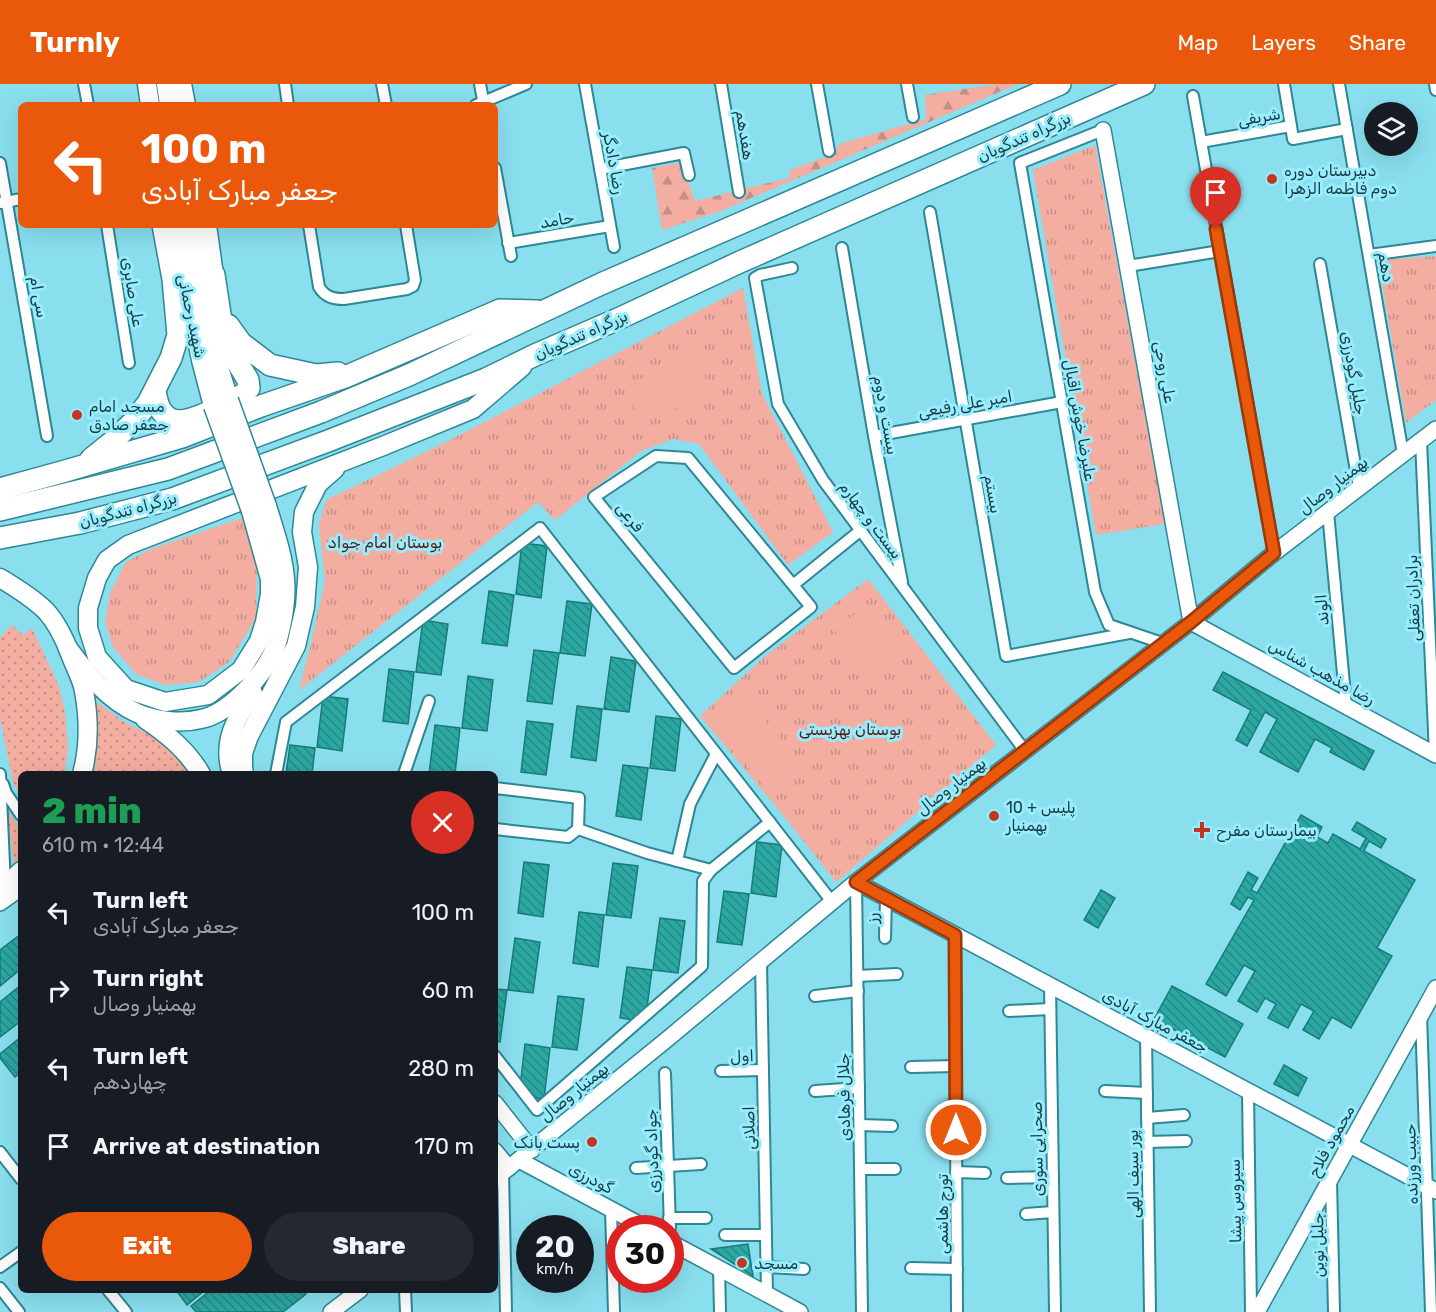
<!DOCTYPE html>
<html lang="en">
<head>
<meta charset="utf-8">
<style>
	:root { --surface:#171b24; --page:#242831; --text:#f1f3f6; --muted:#9ea1a6; --accent:#ea580c }
	body { margin:0; font-family:Rubik,"Noto Naskh Arabic",sans-serif; background:var(--page); color:var(--text); height:100vh; display:flex; flex-direction:column; font-size:22px; white-space:nowrap }
	* { box-sizing:border-box; margin:0 }
	p { font-size:20px; color:var(--muted) }
	.icon { flex:none; width:33px; height:33px; fill:none; stroke:currentColor; stroke-width:2; stroke-linecap:round; stroke-linejoin:round }
	.map { position:relative; flex:1; overflow:hidden }
	.sheet { position:absolute; left:18px; top:687px; width:480px; height:522px; display:flex; flex-direction:column; background:var(--surface); border-radius:9px; box-shadow:0 6px 24px #0002 }
	.sheet>* { flex:none }
	.guide { position:absolute; left:18px; top:18px; width:480px; height:126px; border-radius:9px; box-shadow:0 6px 24px #0002; background:#ea580c; color:#fff; overflow:hidden }
	.tools { position:absolute; left:1364px; top:18px; display:grid; gap:12px }
	.tools a { display:grid; place-items:center; width:54px; height:54px; border-radius:50%; background:var(--surface); box-shadow:0 6px 24px #0002; font-size:30px }
	.speed { position:absolute; left:516px; top:1131px; display:flex; gap:12px; font-size:30px; font-weight:700; text-align:center }
	.speed>* { display:grid; place-content:center; width:78px; height:78px; border-radius:50%; background:var(--surface); box-shadow:0 6px 24px #0002; line-height:1 }
	.speed small { font-size:15px; font-weight:400 }
	.speed .limit { border:9px solid #d22; background:#fff; color:#111 }
	.pin { position:absolute; display:grid; place-items:center; width:51px; height:51px; color:#fff; margin:-62px -26px; border-radius:50% 50% 50% 0; rotate:-45deg; box-shadow:0 0 6px #0007 }
	.pin .icon { rotate:45deg }
	.me { position:absolute; width:66px; margin:-33px; rotate:0deg; stroke-linejoin:round; filter:drop-shadow(0 0 4px #0008) }
	.turn { display:flex; align-items:center; gap:21px; height:126px; padding:0 24px; font-size:27px }
	.turn .icon { width:78px; height:78px; stroke-width:2.5 }
	.turn b { display:block; font-size:42px; line-height:51px }
	.round { display:grid; place-items:center; flex:none; width:63px; height:63px; border-radius:32px; background:var(--page) }
	.summary { display:flex; align-items:center; justify-content:space-between; height:102px; padding:0 24px }
	h1 { font-size:36px; font-weight:800; line-height:45px; color:#1e9e55 }
	.button { display:flex; gap:12px; margin-top:auto; padding:12px 24px }
	.button a { flex:1; height:69px; border-radius:36px; background:var(--accent); color:#fff; font-size:24px; font-weight:800; line-height:69px; text-align:center }
	.button a+a { background:var(--page); color:var(--text) }
	ul { padding:0; list-style:none }
	li { display:flex; align-items:center; gap:18px; height:78px; padding:0 24px }
	li div { flex:1 }
	li b { display:block; font-size:22px }
	li em { font-style:normal }
	header { display:flex; align-items:center; gap:36px; box-sizing:border-box; height:84px; padding:0 30px; background:var(--accent); color:#fff }
	header strong { font-size:28px }
	nav { display:flex; gap:33px; margin-inline-start:auto; font-size:21px }
	.map>svg:first-child { display:block }
	.grass { fill:url(#grass-dots) }
	.forest { fill:url(#forest-firs) }
	.park { fill:url(#park-tufts) }
	.garden { fill:#f3aea1 }
	.building { fill:url(#building-back-hatch); stroke:#177c78; stroke-width:1.5 }
	.lines { fill:none; stroke-linecap:round; stroke-linejoin:round }
	.street-casing { stroke:#2d8796; stroke-width:14 }
	.secondary-casing { stroke:#2d8796; stroke-width:18 }
	.primary-casing { stroke:#2d8796; stroke-width:21 }
	.highway-casing { stroke:#2d8796; stroke-width:24 }
	.street { stroke:#fff; stroke-width:10 }
	.secondary { stroke:#fff; stroke-width:15 }
	.primary { stroke:#fff; stroke-width:18 }
	.highway { stroke:#fff; stroke-width:21 }
	.primary-bridge-casing { stroke:#2d8796; stroke-width:21; stroke-linecap:butt }
	.primary-bridge { stroke:#fff; stroke-width:18 }
	.route-casing { stroke:#983908; stroke-width:15 }
	.route { stroke:#ea580c; stroke-width:10 }
	.poi-dot { fill:#c13521; stroke:#97ecfd; stroke-width:2 }
	.labels { text-anchor:middle; dominant-baseline:central; stroke-width:6; stroke-linejoin:round; paint-order:stroke }
	.street-label { font-size:16px; fill:#173b41; stroke:#97ecfd }
	.poi-label { font-size:16px; fill:#173b41; stroke:#97ecfd; text-anchor:start }
	.park-label { font-size:16px; fill:#5f160c; stroke:#97ecfd }
</style>
</head>
<body>
<header>
<strong>Turnly</strong>
<nav><a>Map</a><a>Layers</a><a>Share</a></nav>
</header>
<div class="map">
<svg width="1436" height="1228" viewBox="0 0 1436 1228">
	<defs>
		<pattern id="grass-dots" width="8" height="8" patternUnits="userSpaceOnUse" patternTransform="scale(1.5)"><rect width="8" height="8" fill="#f3aea1"/><path d="M2 2h.1M6 6h.1" fill="none" stroke="#c48f85" stroke-width="1.8" stroke-linecap="round"/></pattern>
		<pattern id="forest-firs" width="22" height="20" patternUnits="userSpaceOnUse" patternTransform="scale(1.5)"><rect width="22" height="20" fill="#f3aea1"/><path d="M5 1l3.5 6h-7zM16 11l3.5 6h-7z" fill="#c48f85"/></pattern>
		<pattern id="park-tufts" width="24" height="20" patternUnits="userSpaceOnUse" patternTransform="scale(1.5)"><rect width="24" height="20" fill="#f3aea1"/><path d="M3 7l-1-3M5 7V3M7 7l1-3M15 17l-1-3M17 17v-4M19 17l1-3" fill="none" stroke="#c48f85"/></pattern>
		<pattern id="building-back-hatch" width="6" height="6" patternUnits="userSpaceOnUse" patternTransform="scale(1.5)"><rect width="6" height="6" fill="#2ca8a3"/><path d="M-1 5l2 2M0 0l6 6M5-1l2 2" fill="none" stroke="#258a86"/></pattern>
	</defs>
	<rect width="100%" height="100%" fill="#8adfef"/>
	<g class="grass">
		<path d="M12 541 23 551 32 544 59 602 65 628 68 663 65 690H21V714L13 698 0 635V554Z"/>
		<path d="M94 616 124 638 155 653 183 678 192 690H91Z"/>
		<path d="M7 726 16 738 21 743V777L14 782Z"/>
	</g>
	<path class="forest" d="M997 0H1018L721 127 662 146 652 84 682 78 695 117 789 94 790 86 836 69 839 60 926 35 925 11Z"/>
	<g class="park">
		<path d="M1095 61 1165 440 1096 451 1033 86Z"/>
		<path d="M1436 172V316L1406 339 1378 176Z"/>
		<path d="M743 204 762 310 833 448 788 481 699 360 673 355 641 367 555 436 538 418 299 606 311 559 325 497 319 441 326 416 446 358Z"/>
		<path d="M242 434 257 480 256 534 229 578 199 598 165 601 136 590 113 563 105 538 110 509 126 478 151 465Z"/>
		<path d="M868 495 996 661 836 798 779 726 700 632 764 573Z"/>
	</g>
	<g class="garden">
		<path d="M696 271 712 309 641 340 625 302Z"/>
		<path d="M866 522 898 566 866 589 834 546Z"/>
		<path d="M741 607 804 684 771 711 708 634Z"/>
	</g>
	<g class="building">
		<path d="M522 459 547 462 541 514 516 510Z"/>
		<path d="M489 507 514 511 507 562 482 559Z"/>
		<path d="M567 517 592 520 585 572 560 569Z"/>
		<path d="M423 536 448 540 441 591 416 588Z"/>
		<path d="M534 566 559 569 552 620 527 617Z"/>
		<path d="M611 573 636 577 629 628 604 625Z"/>
		<path d="M389 585 414 588 408 640 383 637Z"/>
		<path d="M1223 588 1374 667 1364 686 1330 668 1332 664 1315 655 1298 688 1260 668 1277 635 1265 628 1247 662 1236 656 1251 626 1213 606Z"/>
		<path d="M468 592 493 596 487 647 462 644Z"/>
		<path d="M323 612 348 615 342 667 317 663Z"/>
		<path d="M577 622 602 625 596 677 571 673Z"/>
		<path d="M656 632 681 635 675 687 650 684Z"/>
		<path d="M527 637 553 640 546 691 521 688Z"/>
		<path d="M435 641 460 644 455 690H429Z"/>
		<path d="M290 661 315 664 312 690H286Z"/>
		<path d="M623 681 648 684 641 736 616 732Z"/>
		<path d="M1301 731 1322 743 1317 753 1328 759 1333 750 1360 765 1366 754 1352 746 1357 738 1386 755 1381 764 1369 757 1364 767 1415 796 1377 864 1392 872 1351 944 1332 933 1319 955 1303 946 1314 927 1301 920 1288 944 1268 934 1276 920 1265 914 1257 928 1238 917 1255 887 1244 881 1226 912 1206 900 1254 816 1248 813 1240 826 1231 820 1248 788 1258 794 1251 806 1257 809Z"/>
		<path d="M757 758 782 761 776 813 751 809Z"/>
		<path d="M524 778 549 781 543 833 518 829Z"/>
		<path d="M613 779 638 782 631 834 606 831Z"/>
		<path d="M1101 806 1115 814 1098 844 1084 836Z"/>
		<path d="M724 807 749 810 742 861 717 858Z"/>
		<path d="M579 828 604 831 598 883 573 879Z"/>
		<path d="M660 834 685 837 678 889 653 886Z"/>
		<path d="M21 850V885L0 902V866Z"/>
		<path d="M515 854 540 858 533 909 508 906Z"/>
		<path d="M627 883 652 886 645 938 620 934Z"/>
		<path d="M21 901V937L0 953V918Z"/>
		<path d="M1172 902 1243 940 1225 973 1154 935Z"/>
		<path d="M495 905 507 906 500 958 495 957Z"/>
		<path d="M558 912 584 915 577 966 552 963Z"/>
		<path d="M21 953V988L15 993 0 974V970Z"/>
		<path d="M525 960 550 964 544 1015 519 1012Z"/>
		<path d="M1284 981 1307 994 1298 1012 1274 1000Z"/>
		<path d="M748 1160 753 1192 711 1165Z"/>
		<path d="M176 1206H205L187 1221Z"/>
		<path d="M211 1206H303L306 1210 283 1228H196L191 1222Z"/>
	</g>
	<g class="lines">
		<g class="street-casing">
			<g id="street">
				<path d="M84 0 88 21"/>
				<path d="M285 0 288 21"/>
				<path d="M382 0 386 21"/>
				<path d="M480 0 484 21"/>
				<path d="M585 0 614 163"/>
				<path d="M721 0 739 108"/>
				<path d="M817 0 829 67"/>
				<path d="M907 0 913 33"/>
				<path d="M1284 0 1291 42"/>
				<path d="M1339 0 1403 370"/>
				<path d="M1435 0 1436 6"/>
				<path d="M1193 12 1274 469"/>
				<path d="M476 21 526 0"/>
				<path d="M1103 46 1020 79 1095 508 1109 541 1162 559"/>
				<path d="M1201 58 1291 42 1293 55 1347 45"/>
				<path d="M0 79 47 352"/>
				<path d="M495 84 511 172"/>
				<path d="M600 85 684 69 689 91"/>
				<path d="M0 119 21 115"/>
				<path d="M930 128 1006 572 1129 549"/>
				<path d="M107 141 129 279"/>
				<path d="M309 141 319 203C325 213 333 215 344 215L407 205 413 202 415 196 406 141"/>
				<path d="M508 159 610 142"/>
				<path d="M842 164 874 352 902 498"/>
				<path d="M1369 171 1436 162"/>
				<path d="M1320 180 1359 404"/>
				<path d="M1128 182 1220 167"/>
				<path d="M792 184 760 191 755 194 778 320 823 396 1025 667"/>
				<path d="M874 352 1062 318"/>
				<path d="M1421 357 1435 670"/>
				<path d="M1328 428 1346 622"/>
				<path d="M793 501 688 374 656 372 594 413 734 584 811 523 793 501 861 446"/>
				<path d="M0 690 5 802"/>
				<path d="M276 690 286 638 540 444 833 819"/>
				<path d="M404 690 429 617"/>
				<path d="M3 700 6 709 21 731"/>
				<path d="M495 704 579 714 578 745 568 753 495 745"/>
				<path d="M578 745 647 769 711 786"/>
				<path d="M677 777 690 720 716 670"/>
				<path d="M856 798 862 1228"/>
				<path d="M955 851 957 1228"/>
				<path d="M885 854 886 814"/>
				<path d="M761 878 767 1210"/>
				<path d="M857 892 897 890"/>
				<path d="M1050 901 1055 1228"/>
				<path d="M815 912 858 907"/>
				<path d="M1009 927 1050 925"/>
				<path d="M1421 931 1431 1228"/>
				<path d="M1146 952 1150 1228"/>
				<path d="M495 972 537 1026 702 882 703 797 711 786 770 738"/>
				<path d="M911 983 956 982"/>
				<path d="M721 987 763 986"/>
				<path d="M665 989 670 1144"/>
				<path d="M815 1007 859 1004"/>
				<path d="M1105 1007 1147 1009"/>
				<path d="M1248 1007 1251 1228"/>
				<path d="M1147 1034 1184 1031"/>
				<path d="M860 1041 892 1042"/>
				<path d="M1147 1058 1186 1057"/>
				<path d="M0 1068 21 1095"/>
				<path d="M636 1084 701 1080"/>
				<path d="M860 1085H895"/>
				<path d="M956 1088 985 1089"/>
				<path d="M503 1089 506 1228"/>
				<path d="M1007 1094 1053 1093"/>
				<path d="M1331 1096 1334 1228"/>
				<path d="M611 1125 614 1228"/>
				<path d="M1026 1130 1053 1128"/>
				<path d="M669 1134H706"/>
				<path d="M725 1151H766"/>
				<path d="M0 1183 21 1168"/>
				<path d="M767 1183 804 1185"/>
				<path d="M719 1184 720 1228"/>
				<path d="M911 1184 957 1185"/>
				<path d="M0 1204 19 1228"/>
				<path d="M108 1206 126 1228"/>
				<path d="M405 1206 406 1228"/>
			</g>
		</g>
		<g class="secondary-casing">
			<g id="secondary">
				<path d="M1103 46 1191 538 1436 671"/>
				<path d="M856 798 1436 1107"/>
				<path d="M0 819 21 804"/>
				<path d="M495 1019 532 1066"/>
				<path d="M495 1067 509 1084"/>
				<path d="M519 1076 646 1144"/>
				<path d="M495 1095 665 957 856 798 1191 538 1274 469 1436 345"/>
				<path d="M670 1158 800 1228"/>
				<path d="M331 1228 360 1206"/>
				<path d="M1257 1228 1436 904"/>
			</g>
		</g>
		<g class="primary-casing">
			<g id="primary">
				<path d="M147 0 150 21"/>
				<path d="M166 0 169 21"/>
				<path d="M182 0 186 21"/>
				<path d="M190 141 208 243 221 290 229 316"/>
				<path d="M207 141 214 191"/>
				<path d="M175 149 201 276 213 322"/>
				<path d="M251 427 270 495V510L265 538 259 557 241 586 208 611 165 618 126 605 97 573 88 544V524L97 494 107 476 128 461 383 362 473 325 522 283"/>
				<path d="M0 494C15 503 34 515 46 527 57 539 65 556 71 572 75 583 82 595 84 607 89 634 89 664 82 690"/>
				<path d="M68 564C86 589 108 616 137 629 156 637 181 640 201 635 228 630 261 594 273 569 279 557 284 530 285 516 288 483 276 452 267 422"/>
				<path d="M145 635C167 650 187 666 201 690"/>
				<path d="M232 690C221 658 236 635 253 609"/>
				<path d="M244 690 243 683V669L249 652 296 562 305 523 308 483 302 448 304 428 318 400 335 385"/>
				<path d="M0 807 21 787"/>
			</g>
		</g>
		<g class="highway-casing">
			<g id="highway">
				<path d="M228 241 241 259 270 281 316 291 338 289"/>
				<path d="M155 307C157 317 158 325 166 332 182 348 227 318 244 310L249 304 248 296 224 256 214 191"/>
				<path d="M91 375 112 358 133 338 148 319 171 274 178 251 173 195 163 141"/>
				<path d="M0 405 62 388 182 353 261 322 345 293 500 226 538 227"/>
				<path d="M0 426 168 385 321 328 409 291 601 200 1060 0"/>
				<path d="M0 454 80 439 172 415 328 357 486 295 535 271 618 235 740 178 1144 0"/>
			</g>
		</g>
		<use href="#street" class="street"/>
		<use href="#secondary" class="secondary"/>
		<use href="#primary" class="primary"/>
		<use href="#highway" class="highway"/>
		<g class="primary-bridge-casing">
			<g id="primary-bridge">
				<path d="M229 316 267 422"/>
				<path d="M213 322 251 427"/>
			</g>
		</g>
		<use href="#primary-bridge" class="primary-bridge"/>
	</g>
	<g class="lines">
		<g class="route-casing">
			<path id="route" d="M956 1046 955 851 856 798 1191 538 1274 469 1216 145"/>
		</g>
		<use href="#route" class="route"/>
	</g>
	<g class="poi-dot">
		<circle cx="1272" cy="95" r="6"/>
		<circle cx="77" cy="331" r="6"/>
		<circle cx="994" cy="732" r="6"/>
		<path d="M1199 737h6v6h6v6h-6v6h-6v-6h-6v-6h6z"/>
		<circle cx="592" cy="1058" r="6"/>
		<circle cx="742" cy="1179" r="6"/>
	</g>
	<g class="labels">
		<g class="street-label">
			<text transform="translate(1259 33) rotate(-10)">شریفی</text>
			<text transform="translate(745 51) rotate(81)">هفدهم</text>
			<text transform="translate(1024 53) rotate(-24)">بزرگراه تندگویان</text>
			<text transform="translate(614 79) rotate(80)">رضا دادگر</text>
			<text transform="translate(557 136) rotate(-10)">حامد</text>
			<text transform="translate(1386 183) rotate(80)">دهم</text>
			<text transform="translate(133 208) rotate(81)">علی صابری</text>
			<text transform="translate(39 213) rotate(80)">سی ام</text>
			<text transform="translate(192 232) rotate(78)">شهید رحمانی</text>
			<text transform="translate(581 251) rotate(-24)">بزرگراه تندگویان</text>
			<text transform="translate(1165 288) rotate(80)">علی روحی</text>
			<text transform="translate(1354 289) rotate(80)">جلیل گودرزی</text>
			<text transform="translate(965 320) rotate(-10)">امیر علی رفیعی</text>
			<text transform="translate(886 331) rotate(80)">بیست و دوم</text>
			<text transform="translate(1080 336) rotate(80)">علیرضا خوش اقبال</text>
			<text transform="translate(1333 401) rotate(-38)">بهمنیار وصال</text>
			<text transform="translate(993 410) rotate(80)">بیستم</text>
			<text transform="translate(128 426) rotate(-15)">بزرگراه تندگویان</text>
			<text transform="translate(630 433) rotate(51)">فرعی</text>
			<text transform="translate(871 436) rotate(53)">بیست و چهارم</text>
			<text transform="translate(1413 514) rotate(-92)">برادران تعقلی</text>
			<text transform="translate(1322 526) rotate(-95)">الوند</text>
			<text transform="translate(1322 588) rotate(29)">رضا مذهب شناس</text>
			<text transform="translate(951 702) rotate(-38)">بهمنیار وصال</text>
			<text transform="translate(871 834) rotate(-90)">رز</text>
			<text transform="translate(1155 937) rotate(28)">جعفر مبارک آبادی</text>
			<text transform="translate(742 972) rotate(-2)">اول</text>
			<text transform="translate(574 1008) rotate(-39)">بهمنیار وصال</text>
			<text transform="translate(844 1013) rotate(-91)">جلال فرهادی</text>
			<text transform="translate(749 1044) rotate(-91)">اصلانی</text>
			<text transform="translate(1331 1057) rotate(-61)">محمود فلاح</text>
			<text transform="translate(1037 1065) rotate(-91)">صحرایی سوری</text>
			<text transform="translate(652 1067) rotate(-92)">جواد گودرزی</text>
			<text transform="translate(1411 1080) rotate(-92)">حبیب ورزنده</text>
			<text transform="translate(1133 1090) rotate(-91)">پور سیف الهی</text>
			<text transform="translate(591 1094) rotate(28)">گودرزی</text>
			<text transform="translate(1235 1117) rotate(-91)">سیروس پیشا</text>
			<text transform="translate(942 1130) rotate(-90)">تورج هاشمی</text>
			<text transform="translate(1318 1161) rotate(-91)">جلیل نوین</text>
		</g>
		<g class="poi-label">
			<text x="1284" y="86">دبیرستان دوره<tspan x="1284" dy="18">دوم فاطمه الزهرا</tspan></text>
			<text x="89" y="322">مسجد امام<tspan x="89" dy="18">جعفر صادق</tspan></text>
			<text x="1006" y="723">پلیس + 10<tspan x="1006" dy="18">بهمنیار</tspan></text>
			<text x="1216" y="746">بیمارستان مفرح</text>
			<text x="580" y="1058" text-anchor="end">پست بانک</text>
			<text x="754" y="1179">مسجد</text>
		</g>
		<g class="park-label">
			<text x="385" y="458">بوستان امام جواد</text>
			<text x="850" y="645">بوستان بهزیستی</text>
		</g>
	</g>
</svg>
<div class="tools">
<a><svg class="icon" aria-label="layers" viewBox="0 0 24 24"><path d="M12 4l9 5-9 5-9-5zM3 14l9 5 9-5"/></svg></a>
</div>
<div class="speed"><div>20<small>km/h</small></div><div class="limit">30</div></div>
<div class="pin" style="left:1216px;top:145px;background:#d93025"><svg class="icon" aria-label="arrive" viewBox="0 0 24 24"><path d="M6 21V4h12l-3 4 3 4H6"/></svg></div>
<svg class="me" style="left:956px;top:1046px" viewBox="-20 -20 40 40"><circle r="17" fill="#ea580c" stroke="#fff" stroke-width="3"/><path d="M0-11L8 9 0 5-8 9z" fill="#fff"/></svg>
<div class="guide">
<div class="turn"><svg class="icon" aria-label="left" viewBox="0 0 24 24"><path d="M17 20v-9H6M10 6l-5 5 5 5"/></svg><div><b>100 m</b>جعفر مبارک آبادی</div></div>
</div>
<section class="sheet">
<div class="summary"><div><h1>2 min</h1><p>610 m · 12:44</p></div><a class="round" style="background:#d93025;color:#fff"><svg class="icon" aria-label="close" viewBox="0 0 24 24"><path d="M6 6l12 12M18 6L6 18"/></svg></a></div>
<ul>
<li><svg class="icon" aria-label="left" viewBox="0 0 24 24"><path d="M17 20v-9H6M10 6l-5 5 5 5"/></svg><div><b>Turn left</b><p>جعفر مبارک آبادی</p></div><em>100 m</em></li>
<li><svg class="icon" aria-label="right" viewBox="0 0 24 24"><path d="M7 20v-9h11M14 6l5 5-5 5"/></svg><div><b>Turn right</b><p>بهمنیار وصال</p></div><em>60 m</em></li>
<li><svg class="icon" aria-label="left" viewBox="0 0 24 24"><path d="M17 20v-9H6M10 6l-5 5 5 5"/></svg><div><b>Turn left</b><p>چهاردهم</p></div><em>280 m</em></li>
<li><svg class="icon" aria-label="arrive" viewBox="0 0 24 24"><path d="M6 21V4h12l-3 4 3 4H6"/></svg><div><b>Arrive at destination</b></div><em>170 m</em></li>
</ul>
<div class="button"><a>Exit</a><a>Share</a></div>
</section>
</div>
</body>
</html>
